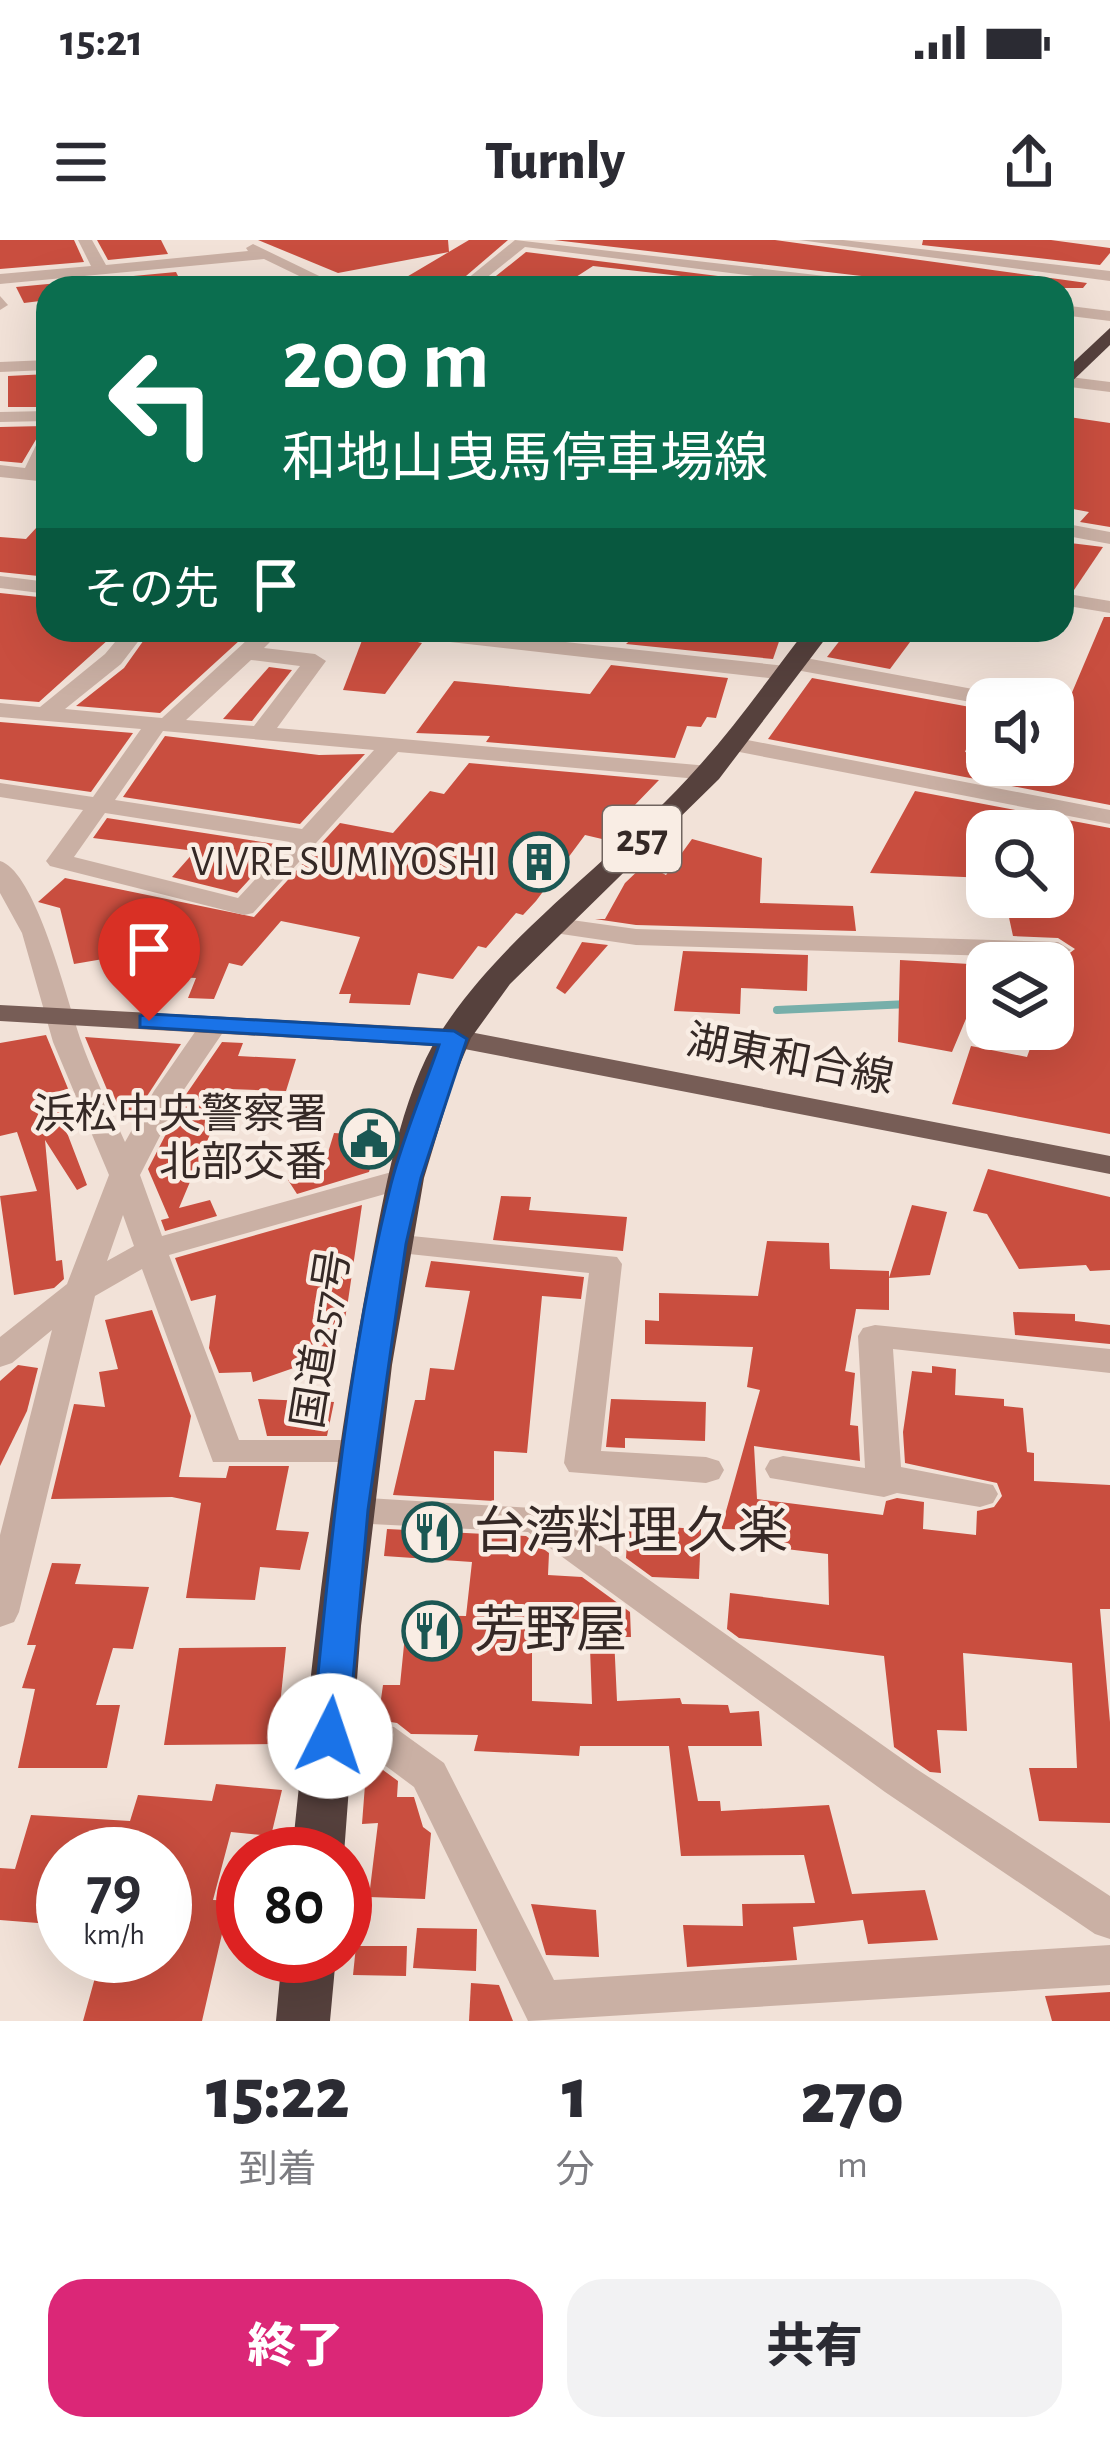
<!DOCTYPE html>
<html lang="ja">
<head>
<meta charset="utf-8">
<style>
	:root { --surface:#fff; --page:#f2f2f3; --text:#2b2b33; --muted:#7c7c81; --accent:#db2777 }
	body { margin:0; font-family:"Alegreya Sans","Noto Sans JP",sans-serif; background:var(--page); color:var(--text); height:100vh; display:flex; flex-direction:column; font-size:45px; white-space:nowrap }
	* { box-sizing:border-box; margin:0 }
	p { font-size:39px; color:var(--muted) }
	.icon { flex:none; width:66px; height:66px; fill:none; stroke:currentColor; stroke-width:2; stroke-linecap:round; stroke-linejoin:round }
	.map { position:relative; height:1781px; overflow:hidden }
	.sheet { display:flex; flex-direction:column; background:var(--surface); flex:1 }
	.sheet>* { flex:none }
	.guide { position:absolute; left:36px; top:36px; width:1038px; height:366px; border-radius:36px; box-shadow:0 12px 48px #0002; background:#0b6e4f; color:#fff; overflow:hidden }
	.tools { position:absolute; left:966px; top:438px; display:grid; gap:24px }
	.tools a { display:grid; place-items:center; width:108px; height:108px; border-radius:24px; background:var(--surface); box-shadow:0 12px 48px #0002; font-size:60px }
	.speed { position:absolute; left:36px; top:1587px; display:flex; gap:24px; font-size:60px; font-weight:700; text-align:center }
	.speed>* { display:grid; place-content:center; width:156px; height:156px; border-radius:50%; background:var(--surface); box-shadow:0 12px 48px #0002; line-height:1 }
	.speed small { font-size:30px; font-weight:400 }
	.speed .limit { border:18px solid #d22; background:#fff; color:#111 }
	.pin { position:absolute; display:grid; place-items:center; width:102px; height:102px; color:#fff; margin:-123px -51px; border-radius:50% 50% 50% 0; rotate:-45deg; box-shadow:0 0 12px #0007 }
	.pin .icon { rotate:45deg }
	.me { position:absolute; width:132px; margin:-66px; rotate:4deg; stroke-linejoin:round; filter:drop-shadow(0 0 9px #0008) }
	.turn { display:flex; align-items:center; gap:42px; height:252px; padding:0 48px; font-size:54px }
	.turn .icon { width:156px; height:156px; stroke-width:2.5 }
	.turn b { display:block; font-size:84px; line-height:102px }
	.then { display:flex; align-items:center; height:114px; padding:0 48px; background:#0003; gap:24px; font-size:45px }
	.eta { display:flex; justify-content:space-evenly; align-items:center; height:204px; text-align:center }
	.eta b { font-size:72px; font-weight:800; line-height:84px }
	.cta { display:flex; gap:24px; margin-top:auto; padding:24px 48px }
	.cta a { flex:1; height:138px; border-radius:36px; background:var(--accent); color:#fff; font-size:48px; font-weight:800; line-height:138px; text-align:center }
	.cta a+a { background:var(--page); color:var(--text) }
	.status { display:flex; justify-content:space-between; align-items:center; height:84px; padding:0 60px; background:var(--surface); direction:ltr }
	.status svg { height:33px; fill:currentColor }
	header { display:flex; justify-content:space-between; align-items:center; height:156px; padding:0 48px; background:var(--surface); font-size:54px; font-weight:800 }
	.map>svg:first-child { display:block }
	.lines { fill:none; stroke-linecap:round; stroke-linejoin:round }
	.stream { stroke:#77afaa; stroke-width:8 }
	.building { fill:#c94e3f; fill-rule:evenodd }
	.minor { fill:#cab0a4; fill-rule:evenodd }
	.major { fill:#775d56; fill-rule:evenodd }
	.highway { fill:#56413d; fill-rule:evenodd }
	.route { fill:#1a73e8; stroke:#114b97; stroke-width:3 }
	.labels { text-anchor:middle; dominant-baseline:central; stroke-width:9; stroke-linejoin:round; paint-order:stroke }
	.shield { fill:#f9ede4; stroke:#70645f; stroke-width:3 }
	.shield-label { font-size:39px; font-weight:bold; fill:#352926 }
	.poi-label { font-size:42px; fill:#352926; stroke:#f9ede4; text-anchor:end }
	.street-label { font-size:42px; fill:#352926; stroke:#f9ede4 }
	.near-poi-label { font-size:51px; fill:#352926; stroke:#f9ede4; text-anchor:start }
</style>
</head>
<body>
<div class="status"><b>15:21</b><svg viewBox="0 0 49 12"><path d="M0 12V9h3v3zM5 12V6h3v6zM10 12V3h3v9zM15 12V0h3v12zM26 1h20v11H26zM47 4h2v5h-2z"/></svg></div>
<header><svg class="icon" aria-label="menu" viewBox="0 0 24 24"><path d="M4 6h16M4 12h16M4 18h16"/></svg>Turnly<svg class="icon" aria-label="share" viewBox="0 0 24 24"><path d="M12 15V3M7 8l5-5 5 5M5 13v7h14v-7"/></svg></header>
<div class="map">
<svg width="1110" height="1781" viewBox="0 0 1110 1781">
	<rect width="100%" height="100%" fill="#f2e2d8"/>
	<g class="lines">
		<g class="stream">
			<path d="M962 764H987"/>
			<path d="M777 770 909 764"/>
		</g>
	</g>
	<g class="building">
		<path d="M0 0H74L84 22 0 29Z"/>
		<path d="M97 0H161L168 14 108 20Z"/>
		<path d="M258 0H448L449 12 338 33Z"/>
		<path d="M469 0H508L452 48H388Z"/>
		<path d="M554 0H775L1087 43 1083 48H898L887 39Z"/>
		<path d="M923 0H1051L1110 8V13L1100 25 922 5Z"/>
		<path d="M526 12 814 48H703L671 44 681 36 593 26 562 46 524 41V48H481Z"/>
		<path d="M176 32 184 48H48V60L24 63 16 47Z"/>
		<path d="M48 134V167H8V136Z"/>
		<path d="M1062 176 1110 183V287L1080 282 1089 272 1062 267Z"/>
		<path d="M0 186V187L44 186 22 223 0 221Z"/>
		<path d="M48 275V337L0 332V297L26 299Z"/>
		<path d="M1062 302 1103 307 1074 350 1062 349Z"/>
		<path d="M0 353 48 358V390H119L39 462 0 459Z"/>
		<path d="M1104 377H1110V565L768 499 812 438 981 469 965 512 978 514 970 525H1053V504L1073 470 1065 469Z"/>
		<path d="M151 390H251L160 473 76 466 124 428Z"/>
		<path d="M366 390 422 403 385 454 343 450Z"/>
		<path d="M641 390H783L773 419 626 404Z"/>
		<path d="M848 390H919L890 429 827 417Z"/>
		<path d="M611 425 728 438 716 478 707 477 701 487 687 486 675 518 486 502 490 496 416 493 454 441 590 454Z"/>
		<path d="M269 427 292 430 252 481 223 479Z"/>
		<path d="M0 482 133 493 91 552 0 539Z"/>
		<path d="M165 496 319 515 365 514 300 584 123 557Z"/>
		<path d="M469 523 659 540 602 599 585 595 536 661 523 675 516 673 486 708 478 706 453 739 418 733 410 765 349 763 351 754H339L360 697 281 681 242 726 229 723 214 759 188 758 196 738 134 735 144 712 74 724 60 668 38 662 65 638 254 677 340 583 393 593 430 551 444 554Z"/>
		<path d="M915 551 1110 588V894L952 864 971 806 1027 817 1037 789H1053V723L1018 721 1058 722 1075 709 1058 698 1013 696 1008 673 1053 675V591H987V638L870 633Z"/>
		<path d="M107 578 281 605 237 653 172 637 195 611 93 598Z"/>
		<path d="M692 599 762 618 760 663 853 666 856 691 636 685 595 679H605L625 643 645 624 666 635Z"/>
		<path d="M582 702 608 705 565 754 556 748Z"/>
		<path d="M683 711 808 715 807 751 741 748 740 774 674 771Z"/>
		<path d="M900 720 987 725V755H976L952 812 898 802Z"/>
		<path d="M46 795 76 868 62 867 61 877 87 945 77 950 45 900 56 1021 62 1020 64 1039 54 1048 14 1055 0 956 37 951 17 892 0 896V803Z"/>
		<path d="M85 797 140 801 181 804 136 873 116 871Z"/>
		<path d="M222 802 243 803 238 816 296 819 286 851 229 849 179 968 210 960 217 976 165 991 161 980 169 978 148 929 187 853Z"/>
		<path d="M334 893 379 896 369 932 297 954 288 940 323 929Z"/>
		<path d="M988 929 1110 957V1030L1090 1031 1086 1025 1019 1029 987 974 973 971Z"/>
		<path d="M501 956 531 957 529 970 627 977 623 1011 493 1000Z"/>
		<path d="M362 965 348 1061 343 1090H336L334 1114 253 1142 251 1132 219 1133 209 1108 216 1055 191 1061 175 1018Z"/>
		<path d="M912 965 947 972 930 1035 889 1038Z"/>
		<path d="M767 1001 829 1003 830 1029 889 1031V1070L856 1069 845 1131 855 1133 850 1185 858 1186 860 1221 754 1206 757 1259 883 1275 886 1261 897 1258 924 1262 923 1289 976 1295 977 1271 994 1267 1002 1256 997 1243 905 1223 903 1192 912 1131 932 1133V1126L956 1129 955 1155 1004 1159V1166L1023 1168 1027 1212 1034 1213V1241L1110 1245V1369H1100L1110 1482V1583L1039 1581 1029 1528H1077L1072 1423 963 1413 967 1491 937 1490 941 1533 930 1532 894 1507 884 1416 739 1398 727 1389 730 1353 829 1365 828 1314 769 1307 772 1290 721 1289 760 1150 747 1147 753 1107 645 1104V1080L659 1081V1053L758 1056Z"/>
		<path d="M431 1021 584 1037 581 1059 542 1056 527 1213 494 1211V1261L393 1255 415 1160H425L430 1128 454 1130 470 1051 425 1047Z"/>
		<path d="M152 1070 191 1176 179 1237 226 1238 229 1226H289L276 1290 309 1292 300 1330 260 1327 255 1360 186 1358 201 1263 172 1257 51 1259 74 1164 105 1167 99 1132 118 1129 105 1080Z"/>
		<path d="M1013 1072 1075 1074V1081L1110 1085V1104L1015 1095Z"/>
		<path d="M18 1125 38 1128 27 1171 0 1226V1141Z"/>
		<path d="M258 1159 334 1162 327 1196H267Z"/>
		<path d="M611 1159 706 1162 705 1201 625 1198V1208L606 1207Z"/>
		<path d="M628 1285 701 1289 699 1339 652 1337 626 1318Z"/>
		<path d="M387 1289 526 1296 549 1313 548 1335 582 1337 630 1372 631 1397H614L617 1461 680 1458 682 1464 728 1465 730 1473 759 1471 762 1506H688L698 1561H720L721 1571 829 1565 852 1654 925 1650 938 1700 868 1704 863 1680 793 1687 797 1720 687 1727 683 1685 743 1686 742 1664 815 1663 804 1615 681 1616 669 1506H580L579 1516 474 1511 478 1495 411 1494 397 1483 378 1480 383 1445H400L407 1375 466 1376 472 1322 384 1316ZM532 1377 589 1380 592 1464 532 1461Z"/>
		<path d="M52 1323 81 1324 75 1344 149 1347 133 1409 113 1408 96 1465H120L107 1528H18L35 1449 22 1448 36 1405H27Z"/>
		<path d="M286 1407 276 1504 164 1505 179 1408Z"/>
		<path d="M372 1522 398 1541 397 1557H414L423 1587 431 1593 425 1659 369 1657 378 1583 362 1584 366 1532Z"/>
		<path d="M216 1544 282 1550 271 1596 231 1592 213 1660 243 1661V1695L222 1694 202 1781H83L101 1716H165V1614H63V1685L0 1680V1628L15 1629 31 1575 130 1581 138 1555 212 1561Z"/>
		<path d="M531 1664 596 1670 599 1717 546 1715Z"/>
		<path d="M417 1688 477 1689 476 1731 413 1728Z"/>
		<path d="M356 1706H407L406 1736 353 1735Z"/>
		<path d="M471 1743 499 1745 513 1781H469Z"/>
		<path d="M1110 1752V1781H1052L1045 1756Z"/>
	</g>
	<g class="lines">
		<g class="minor">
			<path d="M78 0H92L106 25 248 11 246 8 253 4 344 48H324L264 19 0 44V34L91 26Z"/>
			<path d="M515 0 886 43 894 48H850L525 7 474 48H456Z"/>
			<path d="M799 0H843L1110 31V41Z"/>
			<path d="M0 56 8 65 0 70Z"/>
			<path d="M1062 65 1110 71V81L1062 75Z"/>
			<path d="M48 120V130L0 132V122Z"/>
			<path d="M1062 136 1110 142V152L1062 146Z"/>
			<path d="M48 171V181L0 182V172Z"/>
			<path d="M48 194V218L42 230H48V242L0 237V225L25 228 39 199Z"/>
			<path d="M1062 283 1110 292V304L1062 295Z"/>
			<path d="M0 336 48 342V354L0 348Z"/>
			<path d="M1062 353 1110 361V373L1062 365Z"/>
			<path d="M125 390H147L121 424 65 469 162 478 258 390H282L264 408 315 414 326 421 277 488 709 526 721 533 709 540 398 512 253 673 244 675 50 626 46 621 83 570 0 557V543L93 557 141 489 0 477V463L40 467 105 414ZM251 420 300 426 254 486 186 480ZM163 491 374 510 302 589 115 560ZM105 573 290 602 238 658 74 617Z"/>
			<path d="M386 390H455L786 426 787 418 795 416 989 452 1000 459H987V465L796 430 795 438 787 440 397 396Z"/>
			<path d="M732 497 1110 570V584L724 509V499Z"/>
			<path d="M0 621C36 631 68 763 80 798 92 833 110 868 125 902L154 851 204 779H224L228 785 183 851 140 935 162 996 406 928 421 938 417 945 169 1015 239 1200H359L372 1204 377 1213 372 1222H213L142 1029 95 1056 19 1372 14 1382 0 1387V1295L52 1090 12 1123 0 1127V1097L67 1044 109 935 53 802 22 693 0 653ZM123 975 134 1006 107 1021Z"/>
			<path d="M550 677 636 689 1058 702 1071 710 1058 718 636 705 541 691 537 685 541 679Z"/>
			<path d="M392 994 617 1017 622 1024 601 1211 706 1217 719 1221 724 1230 719 1239 706 1243 569 1232 564 1223 589 1033 381 1011 376 1004Z"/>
			<path d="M875 1085 1110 1109V1133L893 1109 901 1227 993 1245 998 1254 993 1263 980 1267 897 1253 884 1257 770 1238 765 1229 770 1220 783 1216 865 1228 858 1096 863 1088Z"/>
			<path d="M351 1257 549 1269 915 1528 1110 1656V1699L1095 1694 885 1552 528 1292 351 1283 338 1280 333 1270 338 1260Z"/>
			<path d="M330 1479 394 1487 444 1523 554 1740 1110 1705V1745L528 1781 414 1547 371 1515 316 1507 310 1495 316 1483Z"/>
		</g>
		<path class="major" d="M0 765 454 789 1110 916V934L454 807 0 781Z"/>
		<g class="highway">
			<path d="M1110 88V105L1062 151V133Z"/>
			<path d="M806 390H832L719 539 510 744 471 798 455 836 424 938 392 1125 361 1386 344 1614H292C312 1418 333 1222 370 1028 384 956 400 856 440 793 508 688 617 619 699 526 737 484 771 435 806 390Z"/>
			<path d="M282 1716H336L330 1781H276Z"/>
		</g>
	</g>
	<path class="route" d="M149 774 454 791 467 799 421 938 406 1004 368 1270 348 1496 343 1506 330 1511 317 1506 312 1496C330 1312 346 1123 391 944 403 897 423 851 439 805L140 787V776Z"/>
	<defs>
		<g id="building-ring" transform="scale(3)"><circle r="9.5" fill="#f9ede4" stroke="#1b5753" stroke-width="1.5"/><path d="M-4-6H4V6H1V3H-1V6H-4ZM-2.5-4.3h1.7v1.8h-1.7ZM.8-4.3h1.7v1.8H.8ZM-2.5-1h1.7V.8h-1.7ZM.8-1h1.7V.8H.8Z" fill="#1b5753"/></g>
		<g id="civic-ring" transform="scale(3)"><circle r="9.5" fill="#f9ede4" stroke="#1b5753" stroke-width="1.5"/><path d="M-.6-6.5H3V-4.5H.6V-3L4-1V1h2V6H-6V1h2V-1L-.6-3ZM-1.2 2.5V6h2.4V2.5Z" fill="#1b5753"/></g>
		<g id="restaurant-ring" transform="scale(3)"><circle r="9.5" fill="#f9ede4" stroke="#1b5753" stroke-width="1.5"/><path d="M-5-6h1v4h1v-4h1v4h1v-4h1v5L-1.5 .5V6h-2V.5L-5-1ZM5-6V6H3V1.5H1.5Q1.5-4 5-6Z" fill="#1b5753"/></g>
	</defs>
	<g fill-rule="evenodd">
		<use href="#building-ring" x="539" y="622"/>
		<use href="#civic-ring" x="369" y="899"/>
		<use href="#restaurant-ring" x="432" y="1292"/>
		<use href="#restaurant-ring" x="432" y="1391"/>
	</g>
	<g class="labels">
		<rect class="shield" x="603" y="566" width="78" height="66" rx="9"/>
		<g class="shield-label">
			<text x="642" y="599">257</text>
		</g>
		<g class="poi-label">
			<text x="497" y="622">VIVRE SUMIYOSHI</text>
			<text x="327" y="875">浜松中央警察署<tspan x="327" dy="48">北部交番</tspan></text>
		</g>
		<g class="street-label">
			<text transform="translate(790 820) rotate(11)">湖東和合線</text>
			<text transform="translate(322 1099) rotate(-81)">国道257号</text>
		</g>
		<g class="near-poi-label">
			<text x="474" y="1292">台湾料理 久楽</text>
			<text x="474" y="1391">芳野屋</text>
		</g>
	</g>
</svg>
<div class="tools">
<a><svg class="icon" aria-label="sound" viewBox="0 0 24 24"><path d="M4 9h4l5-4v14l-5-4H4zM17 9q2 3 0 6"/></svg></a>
<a><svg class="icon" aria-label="search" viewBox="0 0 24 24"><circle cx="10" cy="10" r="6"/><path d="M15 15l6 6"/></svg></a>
<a><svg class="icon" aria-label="layers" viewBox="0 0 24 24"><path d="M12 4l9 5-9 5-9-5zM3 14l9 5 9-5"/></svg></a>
</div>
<div class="speed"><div>79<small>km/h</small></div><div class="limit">80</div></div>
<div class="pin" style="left:149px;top:781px;background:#d93025"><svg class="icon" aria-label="arrive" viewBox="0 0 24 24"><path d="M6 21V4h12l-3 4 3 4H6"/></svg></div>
<svg class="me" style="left:330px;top:1496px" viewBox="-20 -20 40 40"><circle r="19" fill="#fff"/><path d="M0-13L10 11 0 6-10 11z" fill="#1a73e8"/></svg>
<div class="guide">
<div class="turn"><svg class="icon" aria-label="left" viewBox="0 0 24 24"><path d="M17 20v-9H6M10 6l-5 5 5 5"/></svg><div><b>200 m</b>和地山曳馬停車場線</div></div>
<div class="then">その先<svg class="icon" aria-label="arrive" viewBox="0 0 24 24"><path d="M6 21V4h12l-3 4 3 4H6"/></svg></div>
</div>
</div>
<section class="sheet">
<div class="eta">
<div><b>15:22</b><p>到着</p></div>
<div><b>1</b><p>分</p></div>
<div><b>270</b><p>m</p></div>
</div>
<div class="cta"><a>終了</a><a>共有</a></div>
</section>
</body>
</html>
